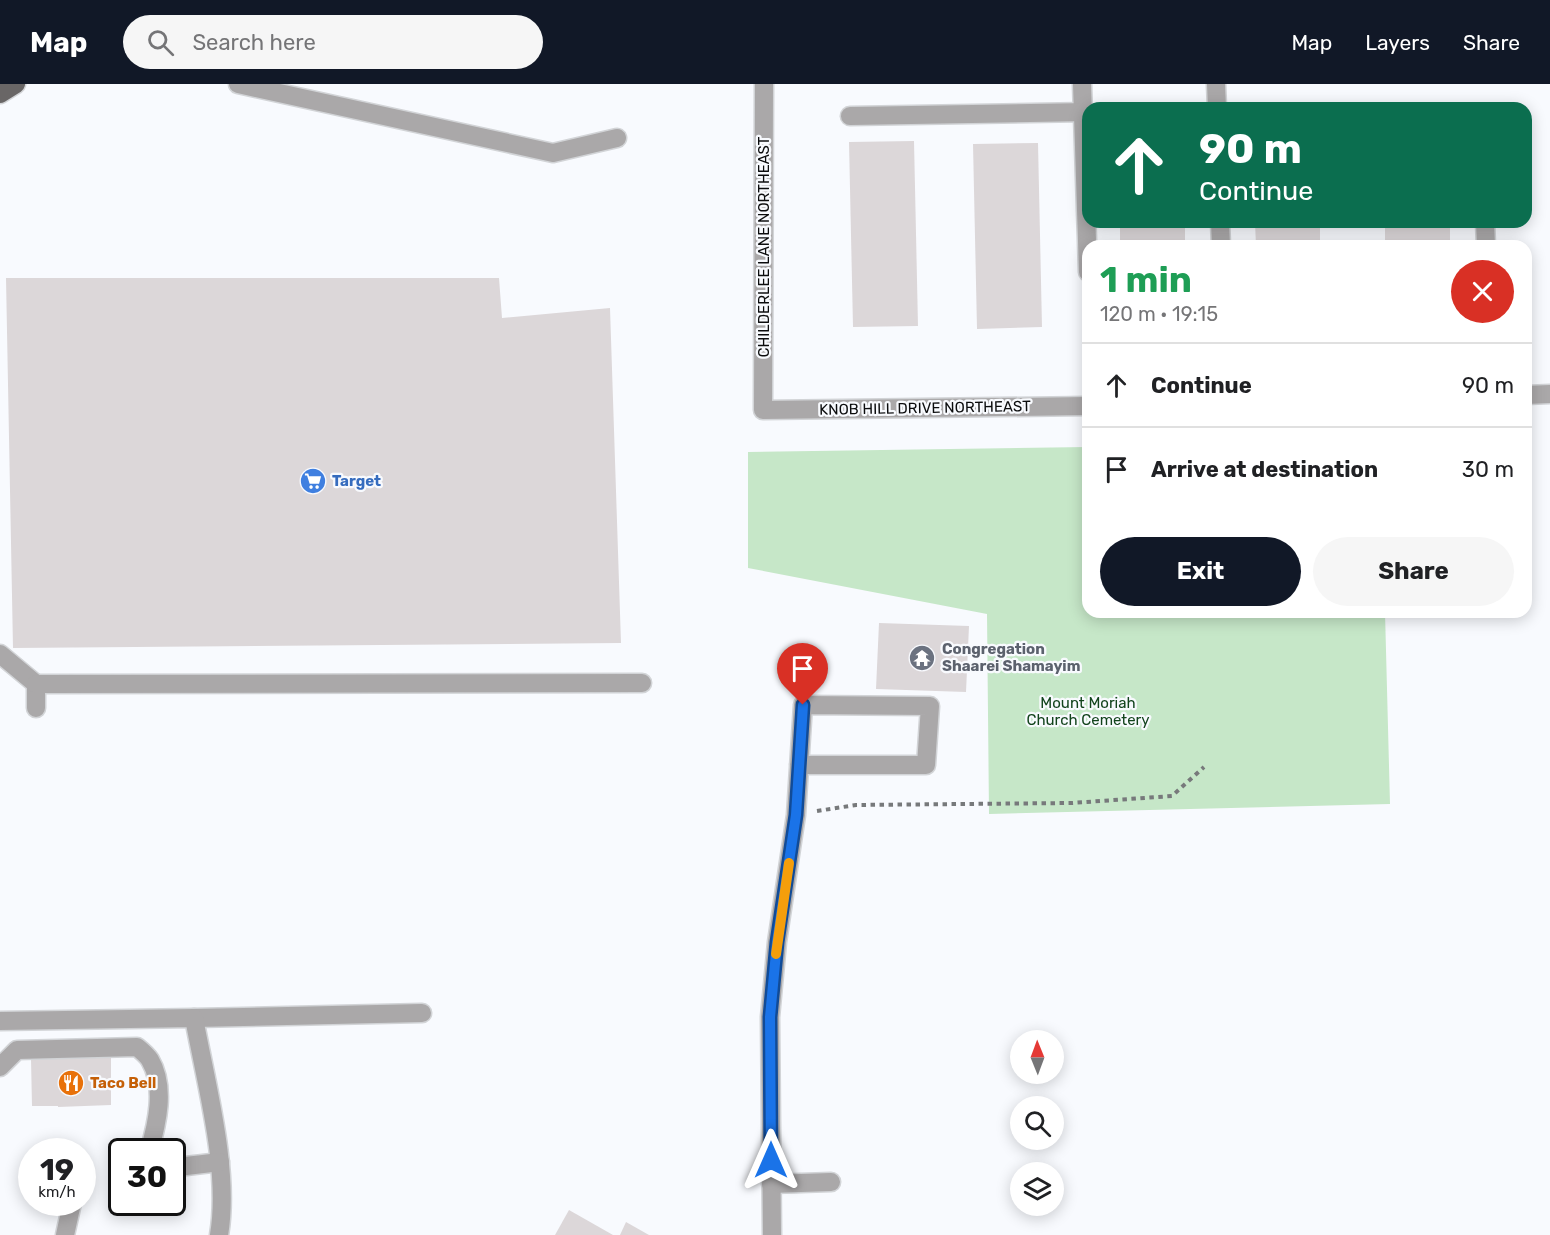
<!DOCTYPE html>
<html lang="en">
<head>
<meta charset="utf-8">
<style>
	:root { --surface:#fff; --page:#f6f6f6; --text:#202124; --muted:#757577; --line:#e0e0e0; --accent:#111827 }
	body { margin:0; font-family:Rubik,sans-serif; background:var(--page); color:var(--text); height:100vh; display:flex; flex-direction:column; font-size:22px; white-space:nowrap }
	* { box-sizing:border-box; margin:0 }
	p { font-size:20px; color:var(--muted) }
	.icon { flex:none; width:33px; height:33px; fill:none; stroke:currentColor; stroke-width:2; stroke-linecap:round; stroke-linejoin:round }
	.map { position:relative; flex:1; overflow:hidden }
	.sheet { position:absolute; left:1082px; top:156px; width:450px; height:378px; display:flex; flex-direction:column; background:var(--surface); border-radius:18px; box-shadow:0 3px 15px #0003 }
	.sheet>* { flex:none }
	.guide { position:absolute; left:1082px; top:18px; width:450px; height:126px; border-radius:18px; box-shadow:0 3px 15px #0003; background:#0b6e4f; color:#fff; overflow:hidden }
	.needle { width:39px; rotate:359deg }
	.controls { position:absolute; left:1010px; top:946px; display:grid; gap:12px }
	.controls a { display:grid; place-items:center; width:54px; height:54px; border-radius:50%; background:var(--surface); box-shadow:0 3px 15px #0003; font-size:30px }
	.speed { position:absolute; left:18px; top:1054px; display:flex; gap:12px; font-size:30px; font-weight:700; text-align:center }
	.speed>* { display:grid; place-content:center; width:78px; height:78px; border-radius:50%; background:var(--surface); box-shadow:0 3px 15px #0003; line-height:1 }
	.speed small { font-size:15px; font-weight:400 }
	.speed .limit { border:3px solid #111; border-radius:9px; background:#fff; color:#111 }
	.pin { position:absolute; display:grid; place-items:center; width:51px; height:51px; color:#fff; margin:-62px -26px; border-radius:50% 50% 50% 0; rotate:-45deg; box-shadow:0 0 6px #0007 }
	.pin .icon { rotate:45deg }
	.me { position:absolute; width:66px; margin:-33px; rotate:0deg; stroke-linejoin:round; filter:drop-shadow(0 0 4px #0008) }
	.turn { display:flex; align-items:center; gap:21px; height:126px; padding:0 18px; font-size:27px }
	.turn .icon { width:78px; height:78px; stroke-width:2.5 }
	.turn b { display:block; font-size:42px; line-height:51px }
	.round { display:grid; place-items:center; flex:none; width:63px; height:63px; border-radius:32px; background:var(--page) }
	.head { display:flex; align-items:center; justify-content:space-between; height:102px; padding:0 18px }
	h1 { font-size:36px; font-weight:700; line-height:45px; color:#1e9e55 }
	.button { display:flex; gap:12px; margin-top:auto; padding:12px 18px }
	.button a { flex:1; height:69px; border-radius:36px; background:var(--accent); color:#fff; font-size:24px; font-weight:700; line-height:69px; text-align:center }
	.button a+a { background:var(--page); color:var(--text) }
	ul { padding:0; list-style:none }
	li { display:flex; align-items:center; gap:18px; height:84px; padding:0 18px; border-top:2px solid var(--line) }
	li div { flex:1 }
	li b { display:block; font-size:22px }
	li em { font-style:normal }
	header { display:flex; align-items:center; gap:36px; box-sizing:border-box; height:84px; padding:0 30px; background:var(--accent); color:#fff }
	header strong { font-size:28px }
	nav { display:flex; gap:33px; margin-inline-start:auto; font-size:21px }
	.search { width:420px; height:54px; background:var(--page); display:flex; align-items:center; gap:15px; box-sizing:border-box; padding:0 21px; border-radius:33px; color:var(--muted); font-size:22px }
	.map>svg:first-child { display:block }
	.green { fill:#c6e7c8 }
	.building { fill:#dcd7d9 }
	.lines { fill:none; stroke-linecap:round; stroke-linejoin:round }
	.minor-casing { stroke:#d2d4d7; stroke-width:21 }
	.major-casing { stroke:#d2d4d7; stroke-width:21 }
	.path { stroke:#77797b; stroke-width:4; stroke-dasharray:4.5 4.5; stroke-linecap:butt }
	.minor { stroke:#aaa8a9; stroke-width:18 }
	.major { stroke:#696666; stroke-width:18 }
	.route-casing { stroke:#114b97; stroke-width:15 }
	.route { stroke:#1a73e8; stroke-width:10 }
	.slow { stroke:#f59e0b; stroke-width:10 }
	.labels { text-anchor:middle; dominant-baseline:central; stroke-width:4.5; stroke-linejoin:round; paint-order:stroke }
	.street-label { font-size:15px; fill:#0b0c0d; stroke:#f8fafe }
	.shop-label { font-size:15px; font-weight:bold; fill:#366cbe; stroke:#f8fafe; text-anchor:start }
	.worship-label { font-size:15px; font-weight:bold; fill:#5b616d; stroke:#f8fafe; text-anchor:start }
	.park-label { font-size:15px; fill:#12441c; stroke:#f8fafe }
	.food-label { font-size:15px; font-weight:bold; fill:#c56008; stroke:#f8fafe; text-anchor:start }
</style>
</head>
<body>
<header>
<strong>Map</strong>
<div class="search"><svg class="icon" aria-label="search" viewBox="0 0 24 24"><circle cx="10" cy="10" r="6"/><path d="M15 15l6 6"/></svg>Search here</div>
<nav><a>Map</a><a>Layers</a><a>Share</a></nav>
</header>
<div class="map">
<svg width="1550" height="1151" viewBox="0 0 1550 1151">
	<rect width="100%" height="100%" fill="#f8fafe"/>
	<path class="green" d="M1087 363 1088 528H1385L1390 720 989 730 987 530 748 484V368Z"/>
	<g class="building">
		<path d="M914 57 918 242 853 243 849 58Z"/>
		<path d="M1038 59 1042 243 977 245 973 60Z"/>
		<rect x="1120" y="138" width="65" height="24"/>
		<path d="M1255 138H1320V162H1256Z"/>
		<rect x="1385" y="138" width="65" height="24"/>
		<path d="M6 194H499L502 234 610 224 621 559 13 564Z"/>
		<path d="M879 539 969 542 966 608 876 605Z"/>
		<path d="M55 974H111V1021L58 1023V1022H32L31 975H55Z"/>
		<path d="M569 1126 613 1151H555Z"/>
		<path d="M626 1138 649 1151H620Z"/>
	</g>
	<g class="lines">
		<g class="minor-casing">
			<g id="minor">
				<path d="M238 0 553 69 617 54"/>
				<path d="M764 0 763 326 1088 322"/>
				<path d="M1082 0 1088 188"/>
				<path d="M1216 0 1217 24"/>
				<path d="M850 32 1088 28"/>
				<path d="M1220 138 1221 162"/>
				<path d="M1485 138 1486 162"/>
				<path d="M1526 311 1550 310"/>
				<path d="M0 570 36 600V624"/>
				<path d="M36 600 642 599"/>
				<path d="M194 934 422 929"/>
				<path d="M0 937 194 934C206 1000 230 1086 219 1151"/>
				<path d="M0 983 17 966 137 963C142 967 147 971 150 976 166 1003 157 1040 149 1068"/>
				<path d="M186 1082 220 1078"/>
				<path d="M771 1100 831 1098"/>
				<path d="M65 1151 72 1119"/>
				<path d="M772 1151 770 933 777 858 796 731 803 621 930 622 926 681H799"/>
			</g>
		</g>
		<g class="major-casing">
			<path id="major" d="M0 10 16 0"/>
		</g>
		<path class="path" d="M817 727 856 721 1072 719 1172 712 1204 683"/>
		<use href="#minor" class="minor"/>
		<use href="#major" class="major"/>
	</g>
	<g class="lines">
		<g class="route-casing">
			<path id="route" d="M771 1076 770 933 777 858 796 731 803 621"/>
		</g>
		<use href="#route" class="route"/>
		<path class="slow" d="M776 870 789 779"/>
	</g>
	<defs>
		<g id="supermarket-disc" transform="scale(1.35)"><circle r="9.5" fill="#3f7fe0" stroke="#f8fafe"/><path d="M-6-5.5h2.5l.6 2H6L4.5 2H-2.5L-4.4-4H-6ZM-1.5 3.2a1.3 1.3 0 1 0 .1 0ZM3 3.2a1.3 1.3 0 1 0 .1 0Z" fill="#fff"/></g>
		<g id="temple-disc" transform="scale(1.35)"><circle r="9.5" fill="#6b7280" stroke="#f8fafe"/><path d="M0-6L5-2H3V0L6.5 2.5H4V6H1.5V3h-3V6H-4V2.5H-6.5L-3 0V-2H-5Z" fill="#fff"/></g>
		<g id="restaurant-disc" transform="scale(1.35)"><circle r="9.5" fill="#e8710a" stroke="#f8fafe"/><path d="M-5-6h1v4h1v-4h1v4h1v-4h1v5L-1.5 .5V6h-2V.5L-5-1ZM5-6V6H3V1.5H1.5Q1.5-4 5-6Z" fill="#fff"/></g>
	</defs>
	<g fill-rule="evenodd">
		<use href="#supermarket-disc" x="313" y="397"/>
		<use href="#temple-disc" x="922" y="574"/>
		<use href="#restaurant-disc" x="71" y="999"/>
	</g>
	<g class="labels">
		<g class="street-label">
			<text transform="translate(764 163) rotate(-90)">CHILDERLEE LANE NORTHEAST</text>
			<text transform="translate(925 324) rotate(-1)">KNOB HILL DRIVE NORTHEAST</text>
		</g>
		<g class="shop-label">
			<text x="332" y="397">Target</text>
		</g>
		<g class="worship-label">
			<text x="942" y="565">Congregation<tspan x="942" dy="17">Shaarei Shamayim</tspan></text>
		</g>
		<g class="park-label">
			<text x="1088" y="619">Mount Moriah<tspan x="1088" dy="17">Church Cemetery</tspan></text>
		</g>
		<g class="food-label">
			<text x="90" y="999">Taco Bell</text>
		</g>
	</g>
</svg>
<div class="controls">
<a><svg class="needle" viewBox="-14 -14 28 28"><path d="M0-13l5 13h-10z" fill="#e53935"/><path d="M0 13l5-13h-10z" fill="#757577"/></svg></a>
<a><svg class="icon" aria-label="search" viewBox="0 0 24 24"><circle cx="10" cy="10" r="6"/><path d="M15 15l6 6"/></svg></a>
<a><svg class="icon" aria-label="layers" viewBox="0 0 24 24"><path d="M12 4l9 5-9 5-9-5zM3 14l9 5 9-5"/></svg></a>
</div>
<div class="speed"><div>19<small>km/h</small></div><div class="limit">30</div></div>
<div class="pin" style="left:803px;top:621px;background:#d93025"><svg class="icon" aria-label="arrive" viewBox="0 0 24 24"><path d="M6 21V4h12l-3 4 3 4H6"/></svg></div>
<svg class="me" style="left:771px;top:1076px" viewBox="-20 -20 40 40"><path d="M0-17L14 15 0 8-14 15z" fill="#1a73e8" stroke="#fff" stroke-width="4"/></svg>
<div class="guide">
<div class="turn"><svg class="icon" aria-label="ahead" viewBox="0 0 24 24"><path d="M12 20V5M6 11l6-6 6 6"/></svg><div><b>90 m</b>Continue</div></div>
</div>
<section class="sheet">
<div class="head"><div><h1>1 min</h1><p>120 m · 19:15</p></div><a class="round" style="background:#d93025;color:#fff"><svg class="icon" aria-label="close" viewBox="0 0 24 24"><path d="M6 6l12 12M18 6L6 18"/></svg></a></div>
<ul>
<li><svg class="icon" aria-label="ahead" viewBox="0 0 24 24"><path d="M12 20V5M6 11l6-6 6 6"/></svg><div><b>Continue</b></div><em>90 m</em></li>
<li><svg class="icon" aria-label="arrive" viewBox="0 0 24 24"><path d="M6 21V4h12l-3 4 3 4H6"/></svg><div><b>Arrive at destination</b></div><em>30 m</em></li>
</ul>
<div class="button"><a>Exit</a><a>Share</a></div>
</section>
</div>
</body>
</html>
